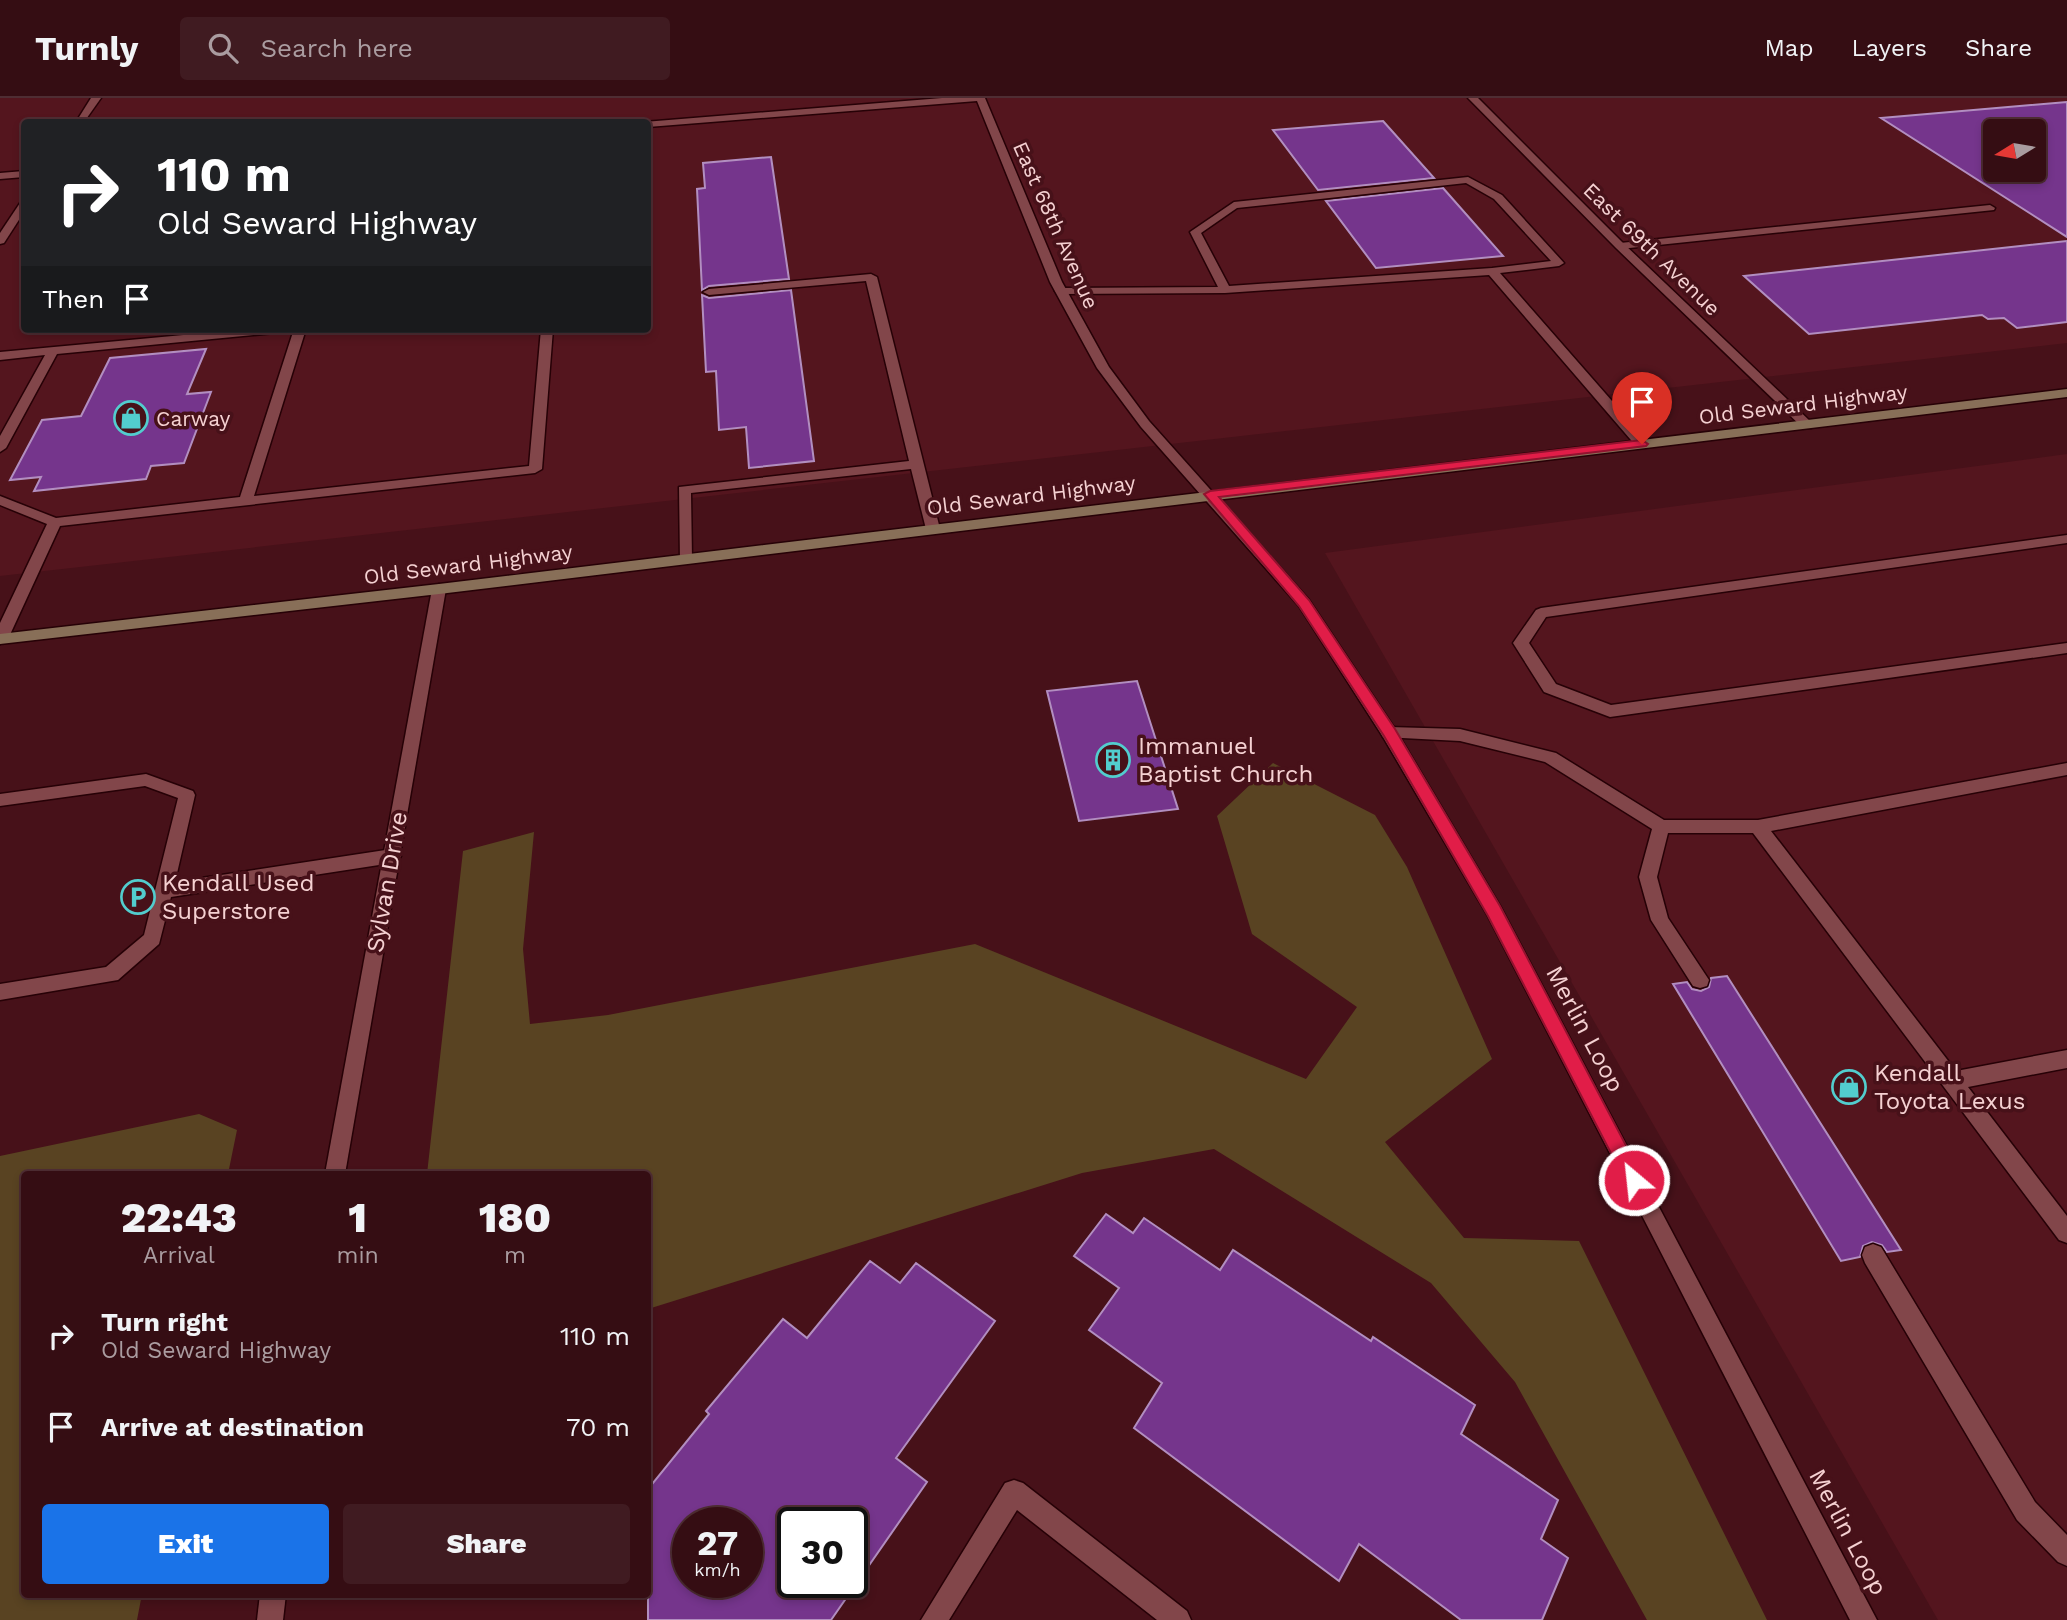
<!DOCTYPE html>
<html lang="en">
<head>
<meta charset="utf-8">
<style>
	:root { --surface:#350d13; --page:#401b21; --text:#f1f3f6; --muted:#aa9ca0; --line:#4f2d33; --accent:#1a73e8 }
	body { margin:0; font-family:"Work Sans",sans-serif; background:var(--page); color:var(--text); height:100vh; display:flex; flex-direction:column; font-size:26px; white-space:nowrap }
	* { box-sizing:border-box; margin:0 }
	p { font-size:23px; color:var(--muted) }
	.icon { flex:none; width:38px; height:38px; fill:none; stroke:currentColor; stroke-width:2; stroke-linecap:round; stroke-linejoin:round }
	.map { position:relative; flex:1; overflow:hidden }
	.panel { position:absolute; left:21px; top:1073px; width:630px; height:427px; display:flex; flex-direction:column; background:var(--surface); border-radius:7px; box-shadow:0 4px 10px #0003,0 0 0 2px var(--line) }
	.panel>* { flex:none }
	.top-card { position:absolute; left:21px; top:21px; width:630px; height:214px; border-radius:7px; box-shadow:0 4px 10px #0003,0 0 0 2px var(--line); background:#202124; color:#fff; overflow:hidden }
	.needle { width:46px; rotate:259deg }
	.fabs { position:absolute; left:1983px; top:21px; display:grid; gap:14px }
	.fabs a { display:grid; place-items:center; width:63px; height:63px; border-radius:7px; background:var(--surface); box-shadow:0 4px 10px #0003,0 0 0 2px var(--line); font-size:35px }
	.speed { position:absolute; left:672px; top:1409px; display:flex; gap:14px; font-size:35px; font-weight:700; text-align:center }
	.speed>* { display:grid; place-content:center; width:91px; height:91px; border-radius:50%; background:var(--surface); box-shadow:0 4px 10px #0003,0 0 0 2px var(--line); line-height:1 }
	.speed small { font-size:18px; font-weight:400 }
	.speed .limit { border:4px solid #111; border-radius:10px; background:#fff; color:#111 }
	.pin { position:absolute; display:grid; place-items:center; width:60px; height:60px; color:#fff; margin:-72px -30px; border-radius:50% 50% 50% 0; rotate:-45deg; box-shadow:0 0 7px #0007 }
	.pin .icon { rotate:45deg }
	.me { position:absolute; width:77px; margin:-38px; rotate:332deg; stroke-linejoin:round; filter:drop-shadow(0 0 5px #0008) }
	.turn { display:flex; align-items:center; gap:24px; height:147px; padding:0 21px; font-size:32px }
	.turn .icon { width:91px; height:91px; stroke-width:2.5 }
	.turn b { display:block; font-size:49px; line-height:60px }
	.then { display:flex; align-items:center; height:66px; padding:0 21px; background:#0003; gap:14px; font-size:26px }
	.eta { display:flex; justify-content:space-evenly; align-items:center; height:119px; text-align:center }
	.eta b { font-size:42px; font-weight:800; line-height:49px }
	.action { display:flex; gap:14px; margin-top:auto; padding:14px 21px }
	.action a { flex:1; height:80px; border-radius:7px; background:var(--accent); color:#fff; font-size:28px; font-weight:800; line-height:80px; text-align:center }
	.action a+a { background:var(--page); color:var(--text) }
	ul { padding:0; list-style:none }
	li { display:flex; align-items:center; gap:21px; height:91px; padding:0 21px }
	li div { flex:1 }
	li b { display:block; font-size:26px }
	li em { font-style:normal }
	header { display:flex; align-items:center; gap:42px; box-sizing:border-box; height:98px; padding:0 35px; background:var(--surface); border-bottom:2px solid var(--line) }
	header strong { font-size:33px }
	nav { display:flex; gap:38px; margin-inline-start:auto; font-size:24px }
	.search { width:490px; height:63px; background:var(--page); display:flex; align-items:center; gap:18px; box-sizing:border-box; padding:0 24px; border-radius:7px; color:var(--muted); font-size:26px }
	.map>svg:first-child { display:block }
	.built { fill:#54151e; fill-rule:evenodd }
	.green { fill:#594322 }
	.building { fill:#75358c; stroke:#b28ec0; stroke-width:2; fill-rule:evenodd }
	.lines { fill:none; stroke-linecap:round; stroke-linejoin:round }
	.service-casing { stroke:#260106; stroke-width:3 }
	.minor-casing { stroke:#260106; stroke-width:3 }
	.secondary-casing { stroke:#260106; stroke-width:3 }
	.service { fill:#82464a; fill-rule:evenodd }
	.minor { fill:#82464a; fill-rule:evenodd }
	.secondary { fill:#886f58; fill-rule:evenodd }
	.route { fill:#e11d48; stroke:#92132f; stroke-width:2 }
	.labels { text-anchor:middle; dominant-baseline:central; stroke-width:7; stroke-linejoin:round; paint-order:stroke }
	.far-street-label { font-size:21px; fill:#f5d1d2; stroke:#471119 }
	.far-poi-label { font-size:21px; fill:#f5d1d2; stroke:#471119; text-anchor:start }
	.poi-label { font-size:24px; fill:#f5d1d2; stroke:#471119; text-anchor:start }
	.street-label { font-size:24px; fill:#f5d1d2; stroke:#471119 }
</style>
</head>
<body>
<header>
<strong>Turnly</strong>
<div class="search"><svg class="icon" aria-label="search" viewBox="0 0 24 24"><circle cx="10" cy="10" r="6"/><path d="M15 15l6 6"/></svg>Search here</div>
<nav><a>Map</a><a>Layers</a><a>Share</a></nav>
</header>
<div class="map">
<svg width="2067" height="1522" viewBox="0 0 2067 1522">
	<rect width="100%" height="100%" fill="#471119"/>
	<g class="built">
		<path d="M0 0H2067V245L0 478ZM24 24H648V231H24ZM1995 33H2034V72H1995Z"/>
		<path d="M2067 356V1522H1938L1325 455Z"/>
	</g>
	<g class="green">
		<path d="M1273 665 1375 717 1407 769 1492 961 1385 1044 1464 1140 1579 1143 1767 1522H1647L1515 1284 1431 1185 1214 1051 1082 1075 648 1211V1076H427L463 753 534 734 523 851 530 926 608 917 975 846 1306 981 1357 909 1252 836 1217 718Z"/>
		<path d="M199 1016 237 1032 228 1076H24V1496H142L137 1522H0V1058Z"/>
	</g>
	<g class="building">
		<path d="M2067 4V139L1881 20ZM1995 33H2034V72H1995Z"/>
		<path d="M1383 23 1434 80 1318 92 1273 32Z"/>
		<path d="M771 59 789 181 709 188 702 192 697 91 705 90 703 65Z"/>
		<path d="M1443 90 1503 158 1376 170 1326 103Z"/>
		<path d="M2067 143V224L2017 230 2004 220 1988 221 1982 217 1809 236 1744 178Z"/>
		<path d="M791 192 814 363 749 370 746 329 719 332 716 273 706 274 702 197 709 200Z"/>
		<path d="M206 251 187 296 211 294 184 365 151 368 146 381 34 393 41 379 10 382 42 322 81 318 110 260Z"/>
		<path d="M1137 583 1178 711 1079 723 1047 593Z"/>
		<path d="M1727 878 1901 1152 1887 1154 1882 1147 1872 1144 1863 1148 1860 1159 1841 1163 1673 886 1687 884 1692 891 1701 893 1709 889 1711 880Z"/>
		<path d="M1106 1116 1133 1135 1144 1120 1220 1172 1233 1152 1371 1243 1373 1239 1475 1307 1461 1336 1558 1402 1541 1441 1568 1460 1542 1522H1461L1359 1446 1339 1483 1134 1330 1162 1285 1089 1232 1119 1190 1074 1158Z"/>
		<path d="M870 1163 900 1185 916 1165 995 1223 896 1360 927 1384 831 1522H648V1391L709 1316 706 1313 783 1221 807 1240ZM688 1424H747V1484H688ZM793 1424H852V1484H793Z"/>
	</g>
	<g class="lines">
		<g class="service-casing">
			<g id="service">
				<path d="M1468 79 1502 97 1564 165 1559 168 1500 175 1647 343V349H1637L1489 177 1225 195 1061 196 1055 193 1061 190 1218 189 1190 134 1234 104ZM1466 85 1494 101 1551 163 1492 170 1229 188 1201 135 1237 110Z"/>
				<path d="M1990 107 1995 110 1994 112 1620 151 1615 148 1620 145Z"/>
				<path d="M871 176 877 179 940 431 933 435 926 431 911 371 691 395 692 461 690 464H680L679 389 909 363 866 183 709 197 703 194 709 191Z"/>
				<path d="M248 231H291L285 234 57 256 6 350 0 354V338L45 257 0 262V254Z"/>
				<path d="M294 231H306L254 398 529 368 541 231H553L542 371 535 375 60 428 8 541 0 546V525L47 426 0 407V398L56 420 240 399Z"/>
				<path d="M2067 437V445L1546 519 1529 545 1556 586 1611 607 2067 545V555L1610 619 1544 594 1513 545 1536 512 1541 510Z"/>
				<path d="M1389 629 1460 631 1556 655 1664 722H1758L2067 665V677L1771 733 1956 973 2067 952V970L1968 989 2067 1118V1145L2059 1142 1753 735H1668L1657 779 1668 820 1709 882 1707 888 1700 890 1693 888 1651 822 1639 779 1652 731 1545 664 1460 643 1383 639 1381 635Z"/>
				<path d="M146 676 193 693 195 697 175 784 392 751 398 753 401 758 398 763 392 765 171 799 159 846 118 882 0 902V886L106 869 144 837 178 700 145 688 0 708V696Z"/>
				<path d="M1873 1146 1881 1149 2035 1404 2067 1437V1468L2058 1464 2017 1422 1865 1165 1862 1157 1865 1149Z"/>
			</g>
		</g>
		<g class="minor-casing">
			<g id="minor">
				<path d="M91 0H101L84 24H76Z"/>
				<path d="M942 0H985L1062 184 1109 269 1149 323 1309 502 1395 631 1500 808 1877 1522H1850L1488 818 1383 639 1299 508 1141 329 1097 270 1050 184 977 3 648 29V24H644Z"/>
				<path d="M1468 0H1478L1624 146 1811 324V330H1803L1616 150Z"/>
				<path d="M24 73V79L0 81V75Z"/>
				<path d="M24 104V114L4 145 0 146V135L20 105Z"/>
				<path d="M439 486 446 491 345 1076H325L432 491Z"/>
				<path d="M1014 1382 1023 1385 1187 1513 1191 1522H1157L1017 1412 949 1522H921L1005 1385Z"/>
				<path d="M260 1496H286L283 1522H257Z"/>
			</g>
		</g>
		<g class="secondary-casing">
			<path id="secondary" d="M2067 291V299L439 496 0 546V536L439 486Z"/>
		</g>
		<use href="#service" class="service"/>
		<use href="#minor" class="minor"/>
		<use href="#secondary" class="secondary"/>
	</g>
	<path class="route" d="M1642 342 1648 346 1646 348 1219 399 1309 502 1395 631 1500 808 1641 1076 1644 1082 1641 1088 1634 1091 1628 1088 1488 818 1384 638 1299 508 1204 396 1210 393Z"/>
	<defs>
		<g id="shop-ring" transform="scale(1.75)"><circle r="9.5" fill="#471119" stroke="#52cdce" stroke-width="1.5"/><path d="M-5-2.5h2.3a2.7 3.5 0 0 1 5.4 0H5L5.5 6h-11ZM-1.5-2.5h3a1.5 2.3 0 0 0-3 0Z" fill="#52cdce"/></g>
		<g id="building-ring" transform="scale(1.75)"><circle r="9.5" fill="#471119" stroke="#52cdce" stroke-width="1.5"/><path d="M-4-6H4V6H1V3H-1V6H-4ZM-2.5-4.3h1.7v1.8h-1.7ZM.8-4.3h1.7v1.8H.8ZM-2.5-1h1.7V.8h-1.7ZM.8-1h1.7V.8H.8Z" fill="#52cdce"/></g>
		<g id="parking-ring" transform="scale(1.75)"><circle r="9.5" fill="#471119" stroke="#52cdce" stroke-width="1.5"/><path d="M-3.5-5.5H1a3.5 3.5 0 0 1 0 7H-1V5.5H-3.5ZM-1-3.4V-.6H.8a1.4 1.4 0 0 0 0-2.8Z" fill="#52cdce"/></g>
	</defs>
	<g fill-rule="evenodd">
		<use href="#shop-ring" x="131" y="320"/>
		<use href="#building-ring" x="1113" y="662"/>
		<use href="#parking-ring" x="138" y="799"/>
		<use href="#shop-ring" x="1849" y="989"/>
	</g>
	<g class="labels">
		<g class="far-street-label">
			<text transform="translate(1056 127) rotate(66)">East 68th Avenue</text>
			<text transform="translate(1652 151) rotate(44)">East 69th Avenue</text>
			<text transform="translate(1803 306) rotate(-7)">Old Seward Highway</text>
			<text transform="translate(1031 397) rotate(-7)">Old Seward Highway</text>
			<text transform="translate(468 466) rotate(-7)">Old Seward Highway</text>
		</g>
		<g class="far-poi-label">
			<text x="156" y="320">Carway</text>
		</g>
		<g class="poi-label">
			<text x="1138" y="648">Immanuel<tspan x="1138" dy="28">Baptist Church</tspan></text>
			<text x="162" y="785">Kendall Used<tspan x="162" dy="28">Superstore</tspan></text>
			<text x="1874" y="975">Kendall<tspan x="1874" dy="28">Toyota Lexus</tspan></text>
		</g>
		<g class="street-label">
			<text transform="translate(387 784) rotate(-80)">Sylvan Drive</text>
			<text transform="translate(1585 931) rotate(62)">Merlin Loop</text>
			<text transform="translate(1848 1434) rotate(62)">Merlin Loop</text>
		</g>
	</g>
</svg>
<div class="fabs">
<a><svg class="needle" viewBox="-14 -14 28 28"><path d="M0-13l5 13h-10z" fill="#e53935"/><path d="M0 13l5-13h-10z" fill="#aa9ca0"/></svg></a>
</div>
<div class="speed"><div>27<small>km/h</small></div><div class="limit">30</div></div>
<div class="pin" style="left:1642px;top:346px;background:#d93025"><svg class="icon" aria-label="arrive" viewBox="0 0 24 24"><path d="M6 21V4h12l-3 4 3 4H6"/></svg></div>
<svg class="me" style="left:1634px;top:1082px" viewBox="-20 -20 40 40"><circle r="17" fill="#e11d48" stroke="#fff" stroke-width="3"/><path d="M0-11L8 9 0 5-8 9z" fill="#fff"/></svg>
<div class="top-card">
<div class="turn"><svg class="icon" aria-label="right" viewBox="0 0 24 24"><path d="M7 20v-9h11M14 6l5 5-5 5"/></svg><div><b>110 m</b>Old Seward Highway</div></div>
<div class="then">Then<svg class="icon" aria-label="arrive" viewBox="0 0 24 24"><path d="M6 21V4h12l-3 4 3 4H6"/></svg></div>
</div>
<section class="panel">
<div class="eta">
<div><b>22:43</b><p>Arrival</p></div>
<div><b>1</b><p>min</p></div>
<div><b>180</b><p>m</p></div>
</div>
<ul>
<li><svg class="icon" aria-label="right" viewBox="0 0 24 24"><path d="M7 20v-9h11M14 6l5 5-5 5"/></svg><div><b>Turn right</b><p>Old Seward Highway</p></div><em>110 m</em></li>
<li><svg class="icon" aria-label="arrive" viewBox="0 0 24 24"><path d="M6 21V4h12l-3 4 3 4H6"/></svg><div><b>Arrive at destination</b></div><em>70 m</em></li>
</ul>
<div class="action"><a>Exit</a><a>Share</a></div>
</section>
</div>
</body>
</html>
